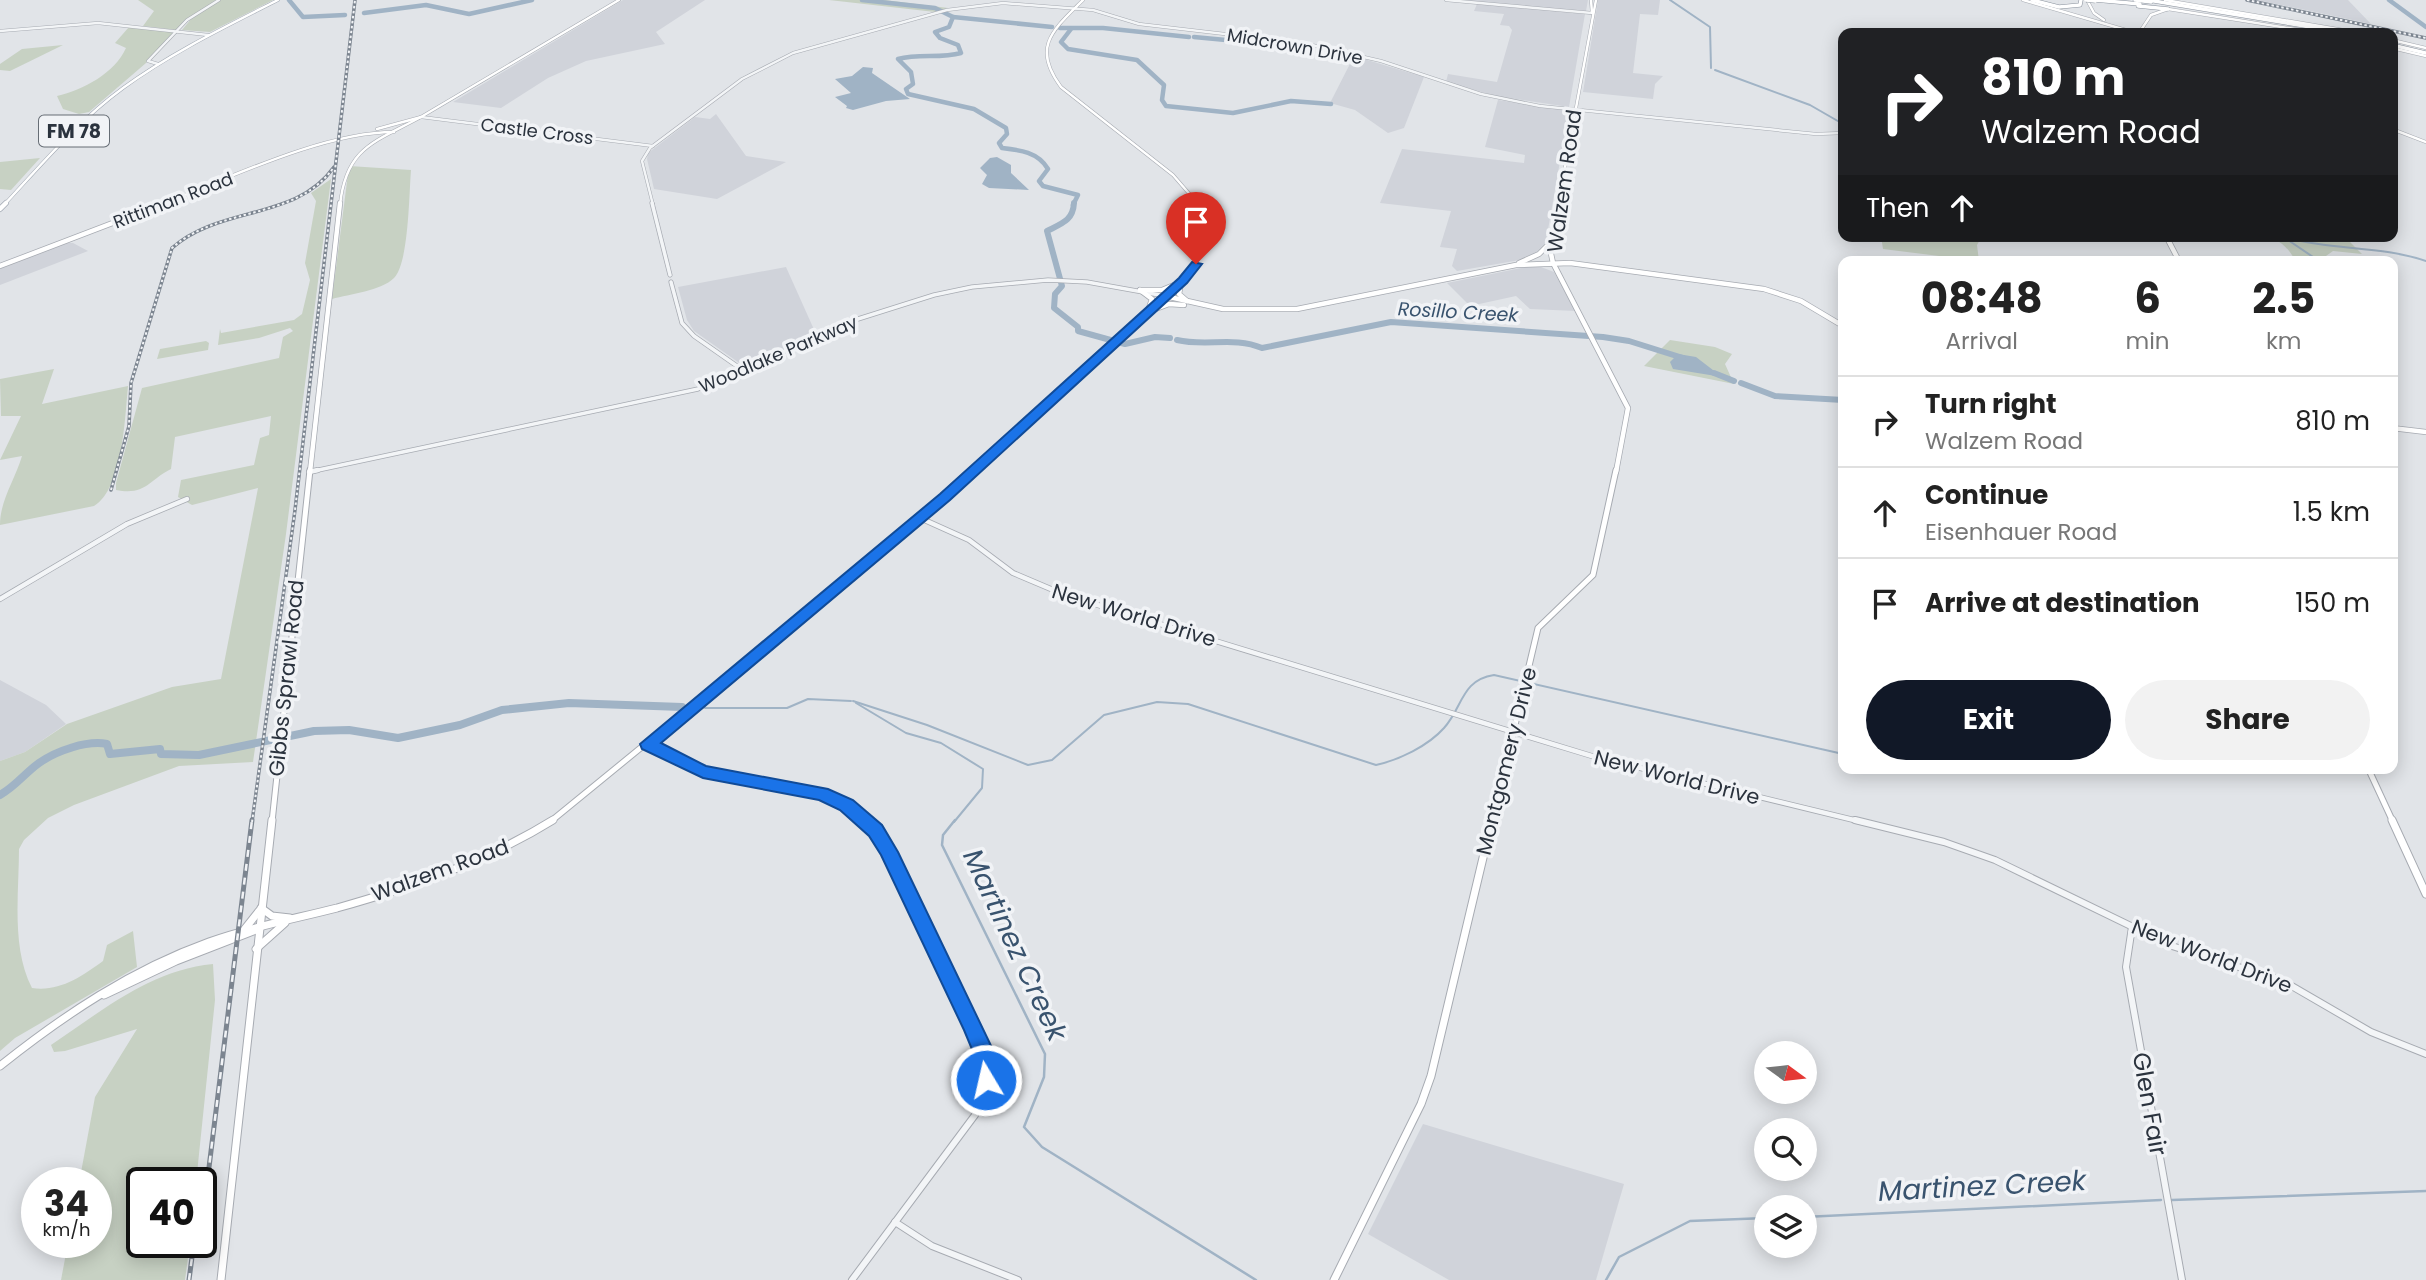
<!DOCTYPE html>
<html lang="en">
<head>
<meta charset="utf-8">
<style>
	:root { --surface:#fff; --page:#f2f2f2; --text:#222; --muted:#767676; --line:#e0e0e0; --accent:#111827 }
	body { margin:0; font-family:Poppins,sans-serif; background:var(--page); color:var(--text); height:100vh; display:flex; flex-direction:column; font-size:26px; white-space:nowrap }
	* { box-sizing:border-box; margin:0 }
	p { font-size:23px; color:var(--muted) }
	.icon { flex:none; width:38px; height:38px; fill:none; stroke:currentColor; stroke-width:2; stroke-linecap:round; stroke-linejoin:round }
	.map { position:relative; flex:1; overflow:hidden }
	.details { position:absolute; left:1838px; top:256px; width:560px; height:518px; display:flex; flex-direction:column; background:var(--surface); border-radius:14px; box-shadow:0 4px 18px #0003 }
	.details>* { flex:none }
	.guide { position:absolute; left:1838px; top:28px; width:560px; height:214px; border-radius:14px; box-shadow:0 4px 18px #0003; background:#202124; color:#fff; overflow:hidden }
	.needle { width:46px; rotate:105deg }
	.fabs { position:absolute; left:1754px; top:1041px; display:grid; gap:14px }
	.fabs a { display:grid; place-items:center; width:63px; height:63px; border-radius:50%; background:var(--surface); box-shadow:0 4px 18px #0003; font-size:35px }
	.speed { position:absolute; left:21px; top:1167px; display:flex; gap:14px; font-size:35px; font-weight:700; text-align:center }
	.speed>* { display:grid; place-content:center; width:91px; height:91px; border-radius:50%; background:var(--surface); box-shadow:0 4px 18px #0003; line-height:1 }
	.speed small { font-size:18px; font-weight:400 }
	.speed .limit { border:4px solid #111; border-radius:10px; background:#fff; color:#111 }
	.pin { position:absolute; display:grid; place-items:center; width:60px; height:60px; color:#fff; margin:-72px -30px; border-radius:50% 50% 50% 0; rotate:-45deg; box-shadow:0 0 7px #0007 }
	.pin .icon { rotate:45deg }
	.me { position:absolute; width:77px; margin:-38px; rotate:351deg; stroke-linejoin:round; filter:drop-shadow(0 0 5px #0008) }
	.turn { display:flex; align-items:center; gap:24px; height:147px; padding:0 28px; font-size:32px }
	.turn .icon { width:91px; height:91px; stroke-width:2.5 }
	.turn b { display:block; font-size:49px; line-height:60px }
	.then { display:flex; align-items:center; height:66px; padding:0 28px; background:#0003; gap:14px; font-size:26px }
	.eta { display:flex; justify-content:space-evenly; align-items:center; height:119px; text-align:center }
	.eta b { font-size:42px; font-weight:700; line-height:49px }
	.action { display:flex; gap:14px; margin-top:auto; padding:14px 28px }
	.action a { flex:1; height:80px; border-radius:42px; background:var(--accent); color:#fff; font-size:28px; font-weight:700; line-height:80px; text-align:center }
	.action a+a { background:var(--page); color:var(--text) }
	ul { padding:0; list-style:none }
	li { display:flex; align-items:center; gap:21px; height:91px; padding:0 28px; border-top:2px solid var(--line) }
	li div { flex:1 }
	li b { display:block; font-size:26px }
	li em { font-style:normal }
	.map>svg:first-child { display:block }
	.built { fill:#d0d3da }
	.green { fill:#c7d1c3 }
	.water { fill:#a0b3c5 }
	.lines { fill:none; stroke-linecap:round; stroke-linejoin:round }
	.stream-far1 { stroke:#a0b3c5; stroke-width:2 }
	.stream { stroke:#a0b3c5; stroke-width:2.5 }
	.river-far2 { stroke:#a0b3c5; stroke-width:4.5 }
	.river-far1 { stroke:#a0b3c5; stroke-width:6 }
	.river { stroke:#a0b3c5; stroke-width:8 }
	.tertiary-far3-casing { stroke:#a7abb2; stroke-width:3.5 }
	.tertiary-far2-casing { stroke:#a7abb2; stroke-width:5 }
	.tertiary-far1-casing { stroke:#a7abb2; stroke-width:6 }
	.tertiary-casing { stroke:#a7abb2; stroke-width:8 }
	.secondary-far3-casing { stroke:#a7abb2; stroke-width:3.5 }
	.secondary-far2-casing { stroke:#a7abb2; stroke-width:6 }
	.secondary-far1-casing { stroke:#a7abb2; stroke-width:7 }
	.secondary-casing { stroke:#a7abb2; stroke-width:9 }
	.primary-far1-casing { stroke:#a2a9b3; stroke-width:3.5 }
	.primary-casing { stroke:#a2a9b3; stroke-width:6 }
	.motorway-casing { stroke:#8a929d; stroke-width:4.5 }
	.tertiary-far3 { stroke:#f3f5f7; stroke-width:2.5 }
	.tertiary-far2 { stroke:#f3f5f7; stroke-width:3.5 }
	.tertiary-far1 { stroke:#f3f5f7; stroke-width:4.5 }
	.tertiary { stroke:#f3f5f7; stroke-width:6 }
	.secondary-far3 { stroke:#fff; stroke-width:2.5 }
	.secondary-far2 { stroke:#fff; stroke-width:4.5 }
	.secondary-far1 { stroke:#fff; stroke-width:5 }
	.secondary { stroke:#fff; stroke-width:7 }
	.primary-far1 { stroke:#fff; stroke-width:2.5 }
	.primary { stroke:#fff; stroke-width:4.5 }
	.motorway { stroke:#fff; stroke-width:3.5 }
	.rail-far1-casing { stroke:#7c8590; stroke-width:3.5 }
	.rail-casing { stroke:#7c8590; stroke-width:5 }
	.rail-far1 { stroke:#f1f3f6; stroke-width:2; stroke-dasharray:2.5; stroke-linecap:butt }
	.rail { stroke:#f1f3f6; stroke-width:2.5; stroke-dasharray:7; stroke-linecap:butt }
	.motorway-bridge-casing { stroke:#8a929d; stroke-width:4.5; stroke-linecap:butt }
	.motorway-bridge { stroke:#fff; stroke-width:3.5 }
	.route { fill:#1a73e8; stroke:#114b97; stroke-width:2 }
	.labels { text-anchor:middle; dominant-baseline:central; stroke-width:7; stroke-linejoin:round; paint-order:stroke }
	.far-street-label { font-size:18px; fill:#2b333e; stroke:#f1f3f6 }
	.shield { fill:#f1f3f6; stroke:#666d75; stroke-width:2 }
	.shield-label { font-size:19px; font-weight:bold; fill:#2b333e }
	.far-water-label { font-size:19px; font-style:italic; fill:#39536e; stroke:#f1f3f6 }
	.street-label { font-size:21px; fill:#2b333e; stroke:#f1f3f6 }
	.near-street-label { font-size:24px; fill:#2b333e; stroke:#f1f3f6 }
	.near-water-label { font-size:28px; font-style:italic; fill:#39536e; stroke:#f1f3f6 }
</style>
</head>
<body>
<div class="map">
<svg width="2426" height="1280" viewBox="0 0 2426 1280">
	<rect width="100%" height="100%" fill="#e1e4e8"/>
	<g class="built">
		<path d="M623 0H705L656 32 665 44 586 61 548 78 501 108 453 102Z"/>
		<path d="M1459 0H1588L1586 11Z"/>
		<path d="M1598 0H1660L1658 15 1640 14 1633 73 1663 76 1655 84 1653 99 1583 92Z"/>
		<path d="M2256 0H2348L2371 24 2320 13Z"/>
		<path d="M1477 4 1585 14 1569 107 1496 96 1446 82 1448 74 1497 82 1512 30 1509 26 1500 25 1504 14 1474 11Z"/>
		<path d="M1354 56 1424 77 1404 128 1388 133 1355 110 1330 103Z"/>
		<path d="M1498 100 1569 110 1546 241 1542 249 1520 260 1457 271 1452 266 1457 249 1440 247 1451 211 1380 203 1402 149 1524 163 1525 155 1485 147Z"/>
		<path d="M716 114 746 156 786 162 717 199 654 189 647 159 648 153 695 117 710 119Z"/>
		<path d="M64 243H73L88 251 0 285V268Z"/>
		<path d="M786 267 816 334 745 367 694 331 687 320 678 287Z"/>
		<path d="M1526 267H1541L1554 272 1576 311 1530 309 1516 296 1470 306 1447 283Z"/>
		<path d="M0 680 46 705 66 724 25 752 0 761Z"/>
		<path d="M1423 1124 1624 1184 1596 1280H1449L1368 1234Z"/>
	</g>
	<g class="green">
		<path d="M138 0H216L176 30 143 26 154 11Z"/>
		<path d="M220 0H273L210 32 182 30 191 19Z"/>
		<path d="M829 0H885L948 8 935 12Z"/>
		<path d="M129 27 174 32 146 63 89 112 79 114 63 109 57 96C83 90 115 73 126 48L115 43Z"/>
		<path d="M63 45 10 71 0 70V64L22 49Z"/>
		<path d="M40 158 11 190 0 189V162Z"/>
		<path d="M349 166 411 170C409 193 409 263 394 278 381 291 350 294 332 299Z"/>
		<path d="M331 179 286 534 253 762 179 766 74 805 48 818 24 840 19 849C19 892 11 948 32 988 59 992 81 977 103 961L107 945 133 931 137 967 15 1038 0 1051V761L25 752 67 724 172 687 221 679 258 488 192 505 178 497 181 480 254 465 260 438 269 435 271 416 175 437 171 469C150 479 146 496 116 490V483L142 388 279 358 283 337 293 331 290 328 259 338 218 345 220 329 221 333 294 320 302 314 310 280 305 263 316 201 311 193Z"/>
		<path d="M1881 236H1982L1977 245 1979 261 1883 249Z"/>
		<path d="M2257 236H2355L2350 242 2362 254 2333 251 2326 256 2330 261 2295 260C2285 243 2277 238 2257 236Z"/>
		<path d="M1670 340 1715 347 1732 354 1725 364 1734 384 1644 366Z"/>
		<path d="M206 341 209 343 208 350 157 359 160 349Z"/>
		<path d="M54 369 42 404 128 386C125 416 123 489 94 506L0 525C0 500 15 480 22 456L0 460 21 416H1L0 379Z"/>
		<path d="M213 964 215 1000 196 1183H142V1242L190 1243 185 1280H61L68 1243 96 1242V1183H79L95 1097 137 1029 65 1051 54 1052 51 1045C102 1011 150 970 213 964Z"/>
	</g>
	<g class="water">
		<path d="M863 67 873 68 872 73 910 99 886 101 853 110 846 108 847 106 835 97 851 93 835 79 852 76Z"/>
		<path d="M997 157 1011 165V173L1029 190 989 188 982 184 987 175 980 168 990 158Z"/>
		<path d="M1678 354 1696 357 1722 377 1673 369 1670 362Z"/>
	</g>
	<g class="lines">
		<g class="stream-far1">
			<path d="M1670 0 1710 27 1711 68"/>
			<path d="M1247 42 1254 38"/>
			<path d="M1715 70 1810 105 1843 124"/>
			<path d="M2282 236C2329 251 2379 245 2426 261"/>
			<path d="M2288 240 2319 261"/>
			<path d="M2392 616 2397 615"/>
			<path d="M853 701 927 725 1028 765 1052 760 1104 715 1157 702 1188 704 1376 765C1399 760 1428 746 1444 728 1463 707 1461 680 1494 675L1843 754"/>
			<path d="M856 703 906 733 941 743 983 769 982 788 954 822"/>
			<path d="M705 708H787L808 699 851 701"/>
		</g>
		<g class="stream">
			<path d="M955 820 943 835 942 845 1045 1054 1044 1077 1024 1127 1042 1147 1256 1280"/>
			<path d="M2172 1200 2426 1191"/>
			<path d="M1804 1217 2161 1200"/>
			<path d="M1606 1280 1619 1257 1690 1221 1766 1218"/>
		</g>
		<g class="river-far2">
			<path d="M289 0 303 17 345 15"/>
			<path d="M862 0 935 8 953 17 949 27 935 32 940 38 958 45 961 53C940 59 919 53 898 59L911 72 913 84 906 89 908 94 974 109 1006 128 1007 134 999 143 1002 148C1020 150 1038 152 1048 169L1039 181 1043 186 1078 195 1073 205"/>
			<path d="M2389 0 2426 27"/>
			<path d="M364 13 426 5 469 14 532 0"/>
			<path d="M953 17 1052 27"/>
			<path d="M1060 28H1103L1189 37"/>
			<path d="M1071 29 1061 42 1068 49 1137 60 1164 85 1162 100 1166 106 1233 113 1291 101 1331 104"/>
			<path d="M1194 37 1247 42"/>
		</g>
		<g class="river-far1">
			<path d="M1074 203C1073 220 1063 223 1047 231L1062 286 1055 294 1054 308 1078 327V331L1125 344 1155 337 1170 338"/>
			<path d="M1177 340C1206 347 1234 336 1262 348L1391 322 1603 337 1629 341 1683 358"/>
			<path d="M1714 373 1734 381"/>
			<path d="M1741 383 1775 396 1843 400"/>
		</g>
		<path class="river" d="M0 795C16 786 25 773 39 763 56 751 87 740 107 744L110 754 160 749 161 754 199 755 314 731 349 730 398 738 460 725 502 710 569 703 682 707"/>
		<g class="tertiary-far3-casing">
			<g id="tertiary-far3">
				<path d="M1446 0 1592 13"/>
				<path d="M0 31 98 23 208 35"/>
				<path d="M158 64 148 61 187 20 219 0"/>
				<path d="M421 117 653 146"/>
				<path d="M653 205 642 161 650 148 742 79 793 53 947 10 1003 3 1093 10 1139 24 1303 43 1381 61 1481 94 1540 106 1816 134 1843 133"/>
			</g>
		</g>
		<g class="tertiary-far2-casing">
			<g id="tertiary-far2">
				<path d="M652 203 670 275"/>
				<path d="M671 282 682 323 694 336 744 371"/>
				<path d="M309 472 698 389 858 319 934 295 972 287 1048 280 1087 282 1165 296"/>
			</g>
		</g>
		<g class="tertiary-far1-casing">
			<g id="tertiary-far1">
				<path d="M309 472 318 470"/>
				<path d="M920 518 969 540 1013 573 1065 595 1595 757 1862 822"/>
				<path d="M0 599 127 524 187 499"/>
				<path d="M648 744C666 753 683 765 702 771 755 791 822 773 866 822"/>
			</g>
		</g>
		<g class="tertiary-casing">
			<g id="tertiary">
				<path d="M1855 820 1944 842 1995 860 2172 946 2283 981 2371 1032 2426 1054"/>
				<path d="M2132 927 2126 967 2182 1280"/>
				<path d="M895 1222 932 1246 1018 1280"/>
				<path d="M852 1280 975 1115 986 1080 981 1046 889 852 865 820"/>
			</g>
		</g>
		<g class="secondary-far3-casing">
			<g id="secondary-far3">
				<path d="M1083 0C1053 30 1031 47 1061 87L1173 175 1199 205"/>
				<path d="M1591 0 1592 13"/>
				<path d="M2023 0 2126 30"/>
				<path d="M2087 0 2094 13 2104 20"/>
				<path d="M2165 0 2361 33"/>
				<path d="M2139 33 2151 15 2168 9 2320 33"/>
				<path d="M2392 40 2426 48"/>
				<path d="M2392 48 2426 56"/>
				<path d="M377 129 421 117 619 0"/>
				<path d="M2392 129 2426 142"/>
				<path d="M160 205C227 179 323 132 394 132"/>
				<path d="M340 205C346 147 375 142 421 117"/>
				<path d="M1558 205 1596 0"/>
			</g>
		</g>
		<g class="secondary-far2-casing">
			<g id="secondary-far2">
				<path d="M1558 203 1550 249 1553 263 1628 408 1616 472"/>
				<path d="M2166 236 2179 261"/>
				<path d="M1519 263 1539 254 1551 242"/>
				<path d="M0 266 165 203"/>
				<path d="M1181 283 1179 294 1187 301"/>
				<path d="M1140 290H1162L1174 285"/>
				<path d="M1140 290 1152 299 1148 311"/>
				<path d="M1165 296 1223 309H1297L1516 265 1570 263 1764 289 1801 301 1843 326"/>
				<path d="M1153 310 1169 304 1184 305"/>
				<path d="M2392 428 2426 432"/>
				<path d="M310 472 340 203"/>
				<path d="M969 472 1183 280C1202 255 1214 233 1198 203"/>
			</g>
		</g>
		<g class="secondary-far1-casing">
			<g id="secondary-far1">
				<path d="M2368 768 2393 822"/>
				<path d="M272 822 310 470"/>
				<path d="M550 822 873 558 971 470"/>
				<path d="M1492 822 1538 628 1593 575 1616 470"/>
			</g>
		</g>
		<g class="secondary-casing">
			<g id="secondary">
				<path d="M2392 820 2426 894"/>
				<path d="M261 908 272 916 290 918"/>
				<path d="M244 930 259 911"/>
				<path d="M256 949 285 923"/>
				<path d="M104 995 176 961 256 930"/>
				<path d="M0 1066C64 1015 131 970 209 942 250 927 294 919 337 908 412 887 487 861 553 820"/>
				<path d="M221 1280 272 820"/>
				<path d="M1334 1280 1421 1104 1431 1076 1492 820"/>
			</g>
		</g>
		<g class="primary-far1-casing">
			<path id="primary-far1" d="M4 205C42 164 78 121 123 88 171 53 225 27 278 0"/>
		</g>
		<g class="primary-casing">
			<path id="primary" d="M0 209 6 203"/>
		</g>
		<g class="motorway-casing">
			<g id="motorway">
				<path d="M2032 0 2059 7 2080 5 2081 0"/>
				<path d="M2095 0 2140 4"/>
				<path d="M2135 0 2151 2"/>
				<path d="M2148 0 2347 33"/>
				<path d="M2138 6 2168 9"/>
				<path d="M2392 45 2426 53"/>
			</g>
		</g>
		<use href="#tertiary-far3" class="tertiary-far3"/>
		<use href="#tertiary-far2" class="tertiary-far2"/>
		<use href="#tertiary-far1" class="tertiary-far1"/>
		<use href="#tertiary" class="tertiary"/>
		<use href="#secondary-far3" class="secondary-far3"/>
		<use href="#secondary-far2" class="secondary-far2"/>
		<use href="#secondary-far1" class="secondary-far1"/>
		<use href="#secondary" class="secondary"/>
		<use href="#primary-far1" class="primary-far1"/>
		<use href="#primary" class="primary"/>
		<use href="#motorway" class="motorway"/>
		<g class="rail-far1-casing">
			<g id="rail-far1">
				<path d="M2247 0 2426 38"/>
				<path d="M111 490 129 426 131 383 172 248C221 205 296 221 334 167"/>
				<path d="M252 822 295 510 355 0"/>
			</g>
		</g>
		<g class="rail-casing">
			<g id="rail">
				<path d="M201 1232 252 820"/>
				<path d="M189 1280 194 1242"/>
			</g>
		</g>
		<use href="#rail-far1" class="rail-far1"/>
		<use href="#rail" class="rail"/>
		<g class="motorway-bridge-casing">
			<path id="motorway-bridge" d="M2086 0 2095 1"/>
		</g>
		<use href="#motorway-bridge" class="motorway-bridge"/>
	</g>
	<path class="route" d="M1192 262 1202 264 1187 283 950 500 661 743 706 766 828 789 853 800 882 825 898 852 995 1054 997 1080 994 1087 986 1089 979 1087 974 1054 964 1030 881 855 869 836 840 810 819 800 703 778 642 749 640 744 940 494 1179 278Z"/>
	<g class="labels">
		<g class="far-street-label">
			<text transform="translate(1295 46) rotate(10)">Midcrown Drive</text>
			<text transform="translate(537 131) rotate(7)">Castle Cross</text>
			<text transform="translate(173 200) rotate(-21)">Rittiman Road</text>
			<text transform="translate(778 354) rotate(-23)">Woodlake Parkway</text>
		</g>
		<rect class="shield" x="39" y="115.5" width="70" height="31" rx="5"/>
		<g class="shield-label">
			<text x="74" y="131">FM 78</text>
		</g>
		<g class="far-water-label">
			<text transform="translate(1458 312) rotate(3)">Rosillo Creek</text>
		</g>
		<g class="street-label">
			<text transform="translate(1564 181) rotate(-82)">Walzem Road</text>
			<text transform="translate(1134 615) rotate(17)">New World Drive</text>
			<text transform="translate(286 678) rotate(-84)">Gibbs Sprawl Road</text>
			<text transform="translate(1506 761) rotate(-76)">Montgomery Drive</text>
			<text transform="translate(1677 777) rotate(14)">New World Drive</text>
			<text transform="translate(440 870) rotate(-20)">Walzem Road</text>
			<text transform="translate(2212 956) rotate(21)">New World Drive</text>
		</g>
		<g class="near-street-label">
			<text transform="translate(2150 1104) rotate(80)">Glen Fair</text>
		</g>
		<g class="near-water-label">
			<text transform="translate(1015 945) rotate(65)">Martinez Creek</text>
			<text transform="translate(1982 1186) rotate(-3)">Martinez Creek</text>
		</g>
	</g>
</svg>
<div class="fabs">
<a><svg class="needle" viewBox="-14 -14 28 28"><path d="M0-13l5 13h-10z" fill="#e53935"/><path d="M0 13l5-13h-10z" fill="#767676"/></svg></a>
<a><svg class="icon" aria-label="search" viewBox="0 0 24 24"><circle cx="10" cy="10" r="6"/><path d="M15 15l6 6"/></svg></a>
<a><svg class="icon" aria-label="layers" viewBox="0 0 24 24"><path d="M12 4l9 5-9 5-9-5zM3 14l9 5 9-5"/></svg></a>
</div>
<div class="speed"><div>34<small>km/h</small></div><div class="limit">40</div></div>
<div class="pin" style="left:1196px;top:264px;background:#d93025"><svg class="icon" aria-label="arrive" viewBox="0 0 24 24"><path d="M6 21V4h12l-3 4 3 4H6"/></svg></div>
<svg class="me" style="left:986px;top:1080px" viewBox="-20 -20 40 40"><circle r="17" fill="#1a73e8" stroke="#fff" stroke-width="3"/><path d="M0-11L8 9 0 5-8 9z" fill="#fff"/></svg>
<div class="guide">
<div class="turn"><svg class="icon" aria-label="right" viewBox="0 0 24 24"><path d="M7 20v-9h11M14 6l5 5-5 5"/></svg><div><b>810 m</b>Walzem Road</div></div>
<div class="then">Then<svg class="icon" aria-label="ahead" viewBox="0 0 24 24"><path d="M12 20V5M6 11l6-6 6 6"/></svg></div>
</div>
<section class="details">
<div class="eta">
<div><b>08:48</b><p>Arrival</p></div>
<div><b>6</b><p>min</p></div>
<div><b>2.5</b><p>km</p></div>
</div>
<ul>
<li><svg class="icon" aria-label="right" viewBox="0 0 24 24"><path d="M7 20v-9h11M14 6l5 5-5 5"/></svg><div><b>Turn right</b><p>Walzem Road</p></div><em>810 m</em></li>
<li><svg class="icon" aria-label="ahead" viewBox="0 0 24 24"><path d="M12 20V5M6 11l6-6 6 6"/></svg><div><b>Continue</b><p>Eisenhauer Road</p></div><em>1.5 km</em></li>
<li><svg class="icon" aria-label="arrive" viewBox="0 0 24 24"><path d="M6 21V4h12l-3 4 3 4H6"/></svg><div><b>Arrive at destination</b></div><em>150 m</em></li>
</ul>
<div class="action"><a>Exit</a><a>Share</a></div>
</section>
</div>
</body>
</html>
